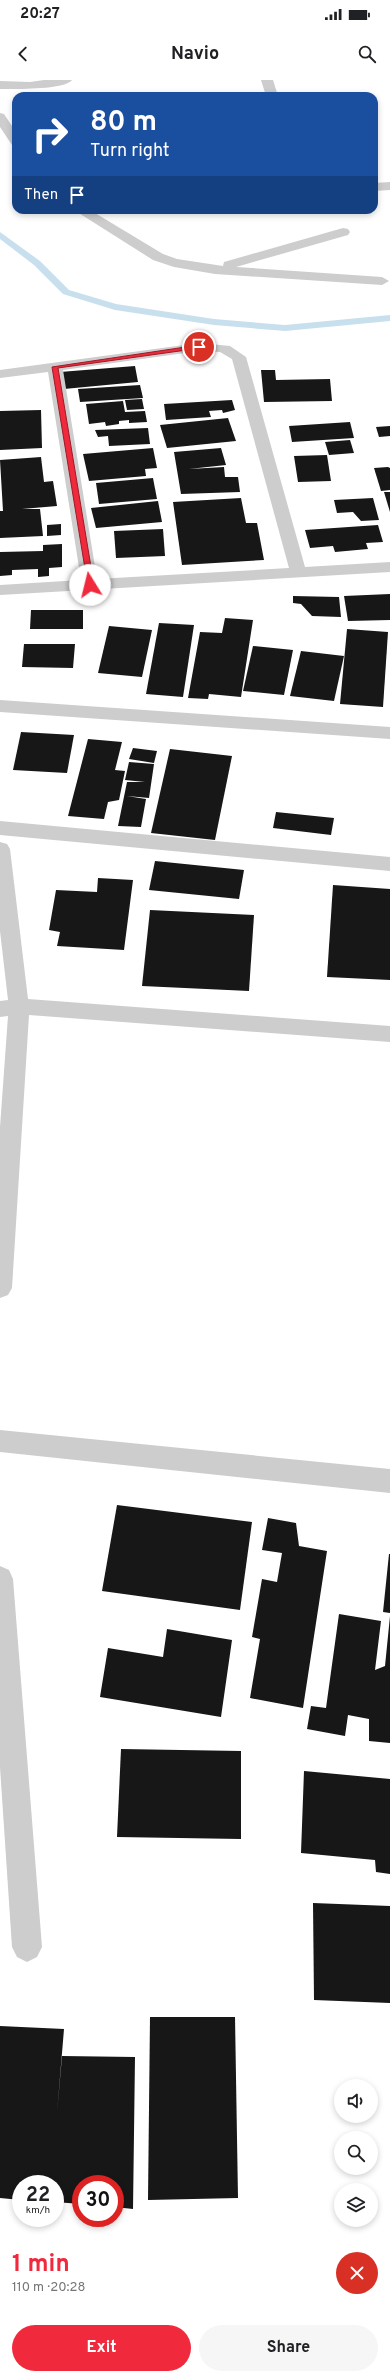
<!DOCTYPE html>
<html lang="en">
<head>
<meta charset="utf-8">
<style>
	:root { --surface:#fff; --page:#f6f6f6; --text:#202124; --muted:#757577; --accent:#f0293c }
	body { margin:0; font-family:Overpass,sans-serif; background:var(--page); color:var(--text); height:100vh; display:flex; flex-direction:column; font-size:15px; white-space:nowrap }
	* { box-sizing:border-box; margin:0 }
	p { font-size:13px; color:var(--muted) }
	.icon { flex:none; width:22px; height:22px; fill:none; stroke:currentColor; stroke-width:2; stroke-linecap:round; stroke-linejoin:round }
	.map { position:relative; height:2159px; overflow:hidden }
	.side { display:flex; flex-direction:column; background:var(--surface); flex:1 }
	.side>* { flex:none }
	.hud { position:absolute; left:12px; top:12px; width:366px; height:122px; border-radius:12px; box-shadow:0 2px 6px #0003; background:#1a4fa0; color:#fff; overflow:hidden }
	.fabs { position:absolute; left:334px; top:1999px; display:grid; gap:8px }
	.fabs a { display:grid; place-items:center; width:44px; height:44px; border-radius:50%; background:var(--surface); box-shadow:0 2px 6px #0003; font-size:20px }
	.speed { position:absolute; left:12px; top:2095px; display:flex; gap:8px; font-size:20px; font-weight:700; text-align:center }
	.speed>* { display:grid; place-content:center; width:52px; height:52px; border-radius:50%; background:var(--surface); box-shadow:0 2px 6px #0003; line-height:1 }
	.speed small { font-size:10px; font-weight:400 }
	.speed .limit { border:6px solid #d22; background:#fff; color:#111 }
	.pin { position:absolute; display:grid; place-items:center; width:34px; height:34px; color:#fff; margin:-17px; border:2px solid #fff; border-radius:50%; box-shadow:0 1px 4px #0007 }
	.me { position:absolute; width:44px; margin:-22px; rotate:351deg; stroke-linejoin:round; filter:drop-shadow(0 0 3px #0008) }
	.turn { display:flex; align-items:center; gap:14px; height:84px; padding:0 12px; font-size:18px }
	.turn .icon { width:52px; height:52px; stroke-width:2.5 }
	.turn b { display:block; font-size:28px; line-height:34px }
	.then { display:flex; align-items:center; height:38px; padding:0 12px; background:#0003; gap:8px; font-size:15px }
	.round { display:grid; place-items:center; flex:none; width:42px; height:42px; border-radius:21px; background:var(--page) }
	.headline { display:flex; align-items:center; justify-content:space-between; height:68px; padding:0 12px }
	h1 { font-size:24px; font-weight:700; line-height:30px; color:var(--accent) }
	.cta { display:flex; gap:8px; margin-top:auto; padding:8px 12px }
	.cta a { flex:1; height:46px; border-radius:24px; background:var(--accent); color:#fff; font-size:16px; font-weight:700; line-height:46px; text-align:center }
	.cta a+a { background:var(--page); color:var(--text) }
	.status { display:flex; justify-content:space-between; align-items:center; height:28px; padding:0 20px; background:var(--surface); direction:ltr }
	.status svg { height:11px; fill:currentColor }
	header { display:flex; justify-content:space-between; align-items:center; height:52px; padding:0 12px; background:var(--surface); font-size:18px; font-weight:700 }
	.map>svg:first-child { display:block }
	.lines { fill:none; stroke-linecap:round; stroke-linejoin:round }
	.stream { fill:#c8e0ee; fill-rule:evenodd }
	.building { fill:#171717 }
	.minor { fill:#cdcdcd; fill-rule:evenodd }
	.route { fill:#f0293c; stroke:#9c1b27 }
</style>
</head>
<body>
<div class="status"><b>20:27</b><svg viewBox="0 0 49 12"><path d="M0 12V9h3v3zM5 12V6h3v6zM10 12V3h3v9zM15 12V0h3v12zM26 1h20v11H26zM47 4h2v5h-2z"/></svg></div>
<header><svg class="icon" aria-label="back" viewBox="0 0 24 24"><path d="M15 5l-7 7 7 7"/></svg>Navio<svg class="icon" aria-label="search" viewBox="0 0 24 24"><circle cx="10" cy="10" r="6"/><path d="M15 15l6 6"/></svg></header>
<div class="map">
<svg width="390" height="2159" viewBox="0 0 390 2159">
	<rect width="100%" height="100%" fill="#fff"/>
	<g class="lines">
		<path class="stream" d="M0 152 40 181 69 210 116 224 214 239 285 245 390 235V241L285 251 214 245 115 230 63 214 34 185 0 159Z"/>
	</g>
	<g class="building">
		<path d="M135 286 138 302 64 309 60 292Z"/>
		<path d="M261 290H275L276 300 330 299 332 321 264 322Z"/>
		<path d="M140 305 143 318 80 322 78 309Z"/>
		<path d="M142 319 144 329 127 330 125 320Z"/>
		<path d="M232 320 235 330 223 333 222 330 209 331 211 337 166 340 164 324Z"/>
		<path d="M123 321 125 332 145 331 147 342 129 343V340L119 341V344L106 346 105 342 89 344 86 324Z"/>
		<path d="M41 330 42 368 0 370V331Z"/>
		<path d="M228 338 236 361 167 368 160 345Z"/>
		<path d="M350 342 354 358 292 362 289 346Z"/>
		<path d="M390 346V356L379 357 376 347Z"/>
		<path d="M148 348 150 364 109 366 108 356 98 357 95 350Z"/>
		<path d="M350 360 354 373 329 375 325 362Z"/>
		<path d="M153 368 157 388 145 389 146 396 89 401 83 374Z"/>
		<path d="M221 368 226 385 189 389 224 387 225 397H238L240 412 181 414 174 372Z"/>
		<path d="M327 375 331 401 298 402 294 376Z"/>
		<path d="M41 377 44 402 53 401 57 426 22 429H40L43 456 0 458V431H3L0 380Z"/>
		<path d="M388 387 390 388V410L381 411 374 388Z"/>
		<path d="M153 398 157 419 99 424 96 403Z"/>
		<path d="M384 412H390V432Z"/>
		<path d="M241 418 246 443H257L264 480 182 485 173 422Z"/>
		<path d="M373 418 379 440 361 441 353 432 337 433 334 420Z"/>
		<path d="M158 421 162 442 96 448 91 428Z"/>
		<path d="M61 444V455L47 456V445Z"/>
		<path d="M378 445 383 462 366 463 368 469 335 472 333 466 310 468 305 450Z"/>
		<path d="M163 449 165 476 116 478 114 451Z"/>
		<path d="M62 464V487L49 488V496L38 497V489L12 490V495L0 496V472L43 471V465Z"/>
		<path d="M390 514V540L348 541 344 516Z"/>
		<path d="M293 516 339 517 341 537 312 536 301 524 293 523Z"/>
		<path d="M31 530H83V549H30Z"/>
		<path d="M225 538 253 540 241 617 209 614 208 619 188 618 200 552 222 553Z"/>
		<path d="M159 543 194 545 183 617 146 614Z"/>
		<path d="M109 546 152 550 142 597 98 593Z"/>
		<path d="M347 549 388 552 383 627 340 624Z"/>
		<path d="M24 564H75L73 588 22 587Z"/>
		<path d="M253 566 293 570 284 615 243 611Z"/>
		<path d="M301 571 344 576 334 621 290 616Z"/>
		<path d="M21 652 74 655 67 693 13 690Z"/>
		<path d="M88 659 122 662 115 690 125 691 119 720 108 722 104 739 68 736Z"/>
		<path d="M133 668 157 671 154 683 129 679Z"/>
		<path d="M170 669 232 676 215 760 151 753Z"/>
		<path d="M129 682 154 684 149 718 127 716 146 719 141 747 118 746 127 702H145L125 700Z"/>
		<path d="M276 732 334 738 331 755 273 748Z"/>
		<path d="M155 781 244 790 239 819 149 810Z"/>
		<path d="M98 798 133 800 124 870 57 866 60 852 49 850 56 810 97 812Z"/>
		<path d="M333 805 390 809V900L327 897Z"/>
		<path d="M150 830 254 835 249 911 142 906Z"/>
		<path d="M117 1425 252 1442 240 1530 102 1511Z"/>
		<path d="M268 1438 296 1443 299 1466 327 1471 303 1628 250 1618 260 1559 252 1557 262 1499 277 1502 282 1473 262 1470Z"/>
		<path d="M389 1474H390V1533L383 1532Z"/>
		<path d="M339 1534 381 1541 375 1590 385 1586 390 1536V1663L369 1661V1639L348 1635 345 1656 307 1649 311 1626 326 1628Z"/>
		<path d="M167 1549 232 1560 221 1637 100 1617 108 1568 163 1577Z"/>
		<path d="M121 1669 241 1671V1759L117 1757Z"/>
		<path d="M304 1691 390 1699V1794L376 1792 375 1780 301 1773Z"/>
		<path d="M313 1823 390 1826V1923L314 1920Z"/>
		<path d="M150 1937H235L238 2118 148 2120Z"/>
		<path d="M0 1946 64 1949 57 2033 62 1976 135 1977 133 2129 115 2127V2104H81V2124L55 2122V2104H21V2120L0 2118Z"/>
	</g>
	<g class="lines">
		<g class="minor">
			<path d="M44 0H72C65 10 13 9 0 9V1L30 2Z"/>
			<path d="M261 0H273L278 16H266Z"/>
			<path d="M0 33 4 34 16 52V66L12 65 0 47Z"/>
			<path d="M390 102V110L374 111V103Z"/>
			<path d="M74 130H90L163 174 177 179 223 186 224 182 343 148 348 149 350 152 348 155 236 187 382 197 389 201 382 205 215 194 174 187 153 180Z"/>
			<path d="M199 263 230 266 246 277 305 487 390 482V492L0 515V505L81 500 48 292 0 298V290ZM199 271 220 272 232 279 289 488 97 499 63 290Z"/>
			<path d="M0 620 390 647V659L0 632Z"/>
			<path d="M0 741 390 777V791L0 755Z"/>
			<path d="M0 762 7 764 10 769 28 919 390 946V962L29 935 12 1208 8 1215 0 1218V1047L8 936 0 937V921L8 920 0 851Z"/>
			<path d="M0 1350 390 1389V1413L0 1372Z"/>
			<path d="M0 1486 9 1490 13 1499 42 1867 37 1877 27 1882 17 1877 12 1867 0 1687Z"/>
		</g>
	</g>
	<path class="route" d="M199 265 201 268 58 288 94 505 88 507 52 287Z"/>
</svg>
<div class="fabs">
<a><svg class="icon" aria-label="sound" viewBox="0 0 24 24"><path d="M4 9h4l5-4v14l-5-4H4zM17 9q2 3 0 6"/></svg></a>
<a><svg class="icon" aria-label="search" viewBox="0 0 24 24"><circle cx="10" cy="10" r="6"/><path d="M15 15l6 6"/></svg></a>
<a><svg class="icon" aria-label="layers" viewBox="0 0 24 24"><path d="M12 4l9 5-9 5-9-5zM3 14l9 5 9-5"/></svg></a>
</div>
<div class="speed"><div>22<small>km/h</small></div><div class="limit">30</div></div>
<div class="pin" style="left:199px;top:267px;background:#d93025"><svg class="icon" aria-label="arrive" viewBox="0 0 24 24"><path d="M6 21V4h12l-3 4 3 4H6"/></svg></div>
<svg class="me" style="left:90px;top:505px" viewBox="-20 -20 40 40"><circle r="19" fill="#fff"/><path d="M0-13L10 11 0 6-10 11z" fill="#f0293c"/></svg>
<div class="hud">
<div class="turn"><svg class="icon" aria-label="right" viewBox="0 0 24 24"><path d="M7 20v-9h11M14 6l5 5-5 5"/></svg><div><b>80 m</b>Turn right</div></div>
<div class="then">Then<svg class="icon" aria-label="arrive" viewBox="0 0 24 24"><path d="M6 21V4h12l-3 4 3 4H6"/></svg></div>
</div>
</div>
<section class="side">
<div class="headline"><div><h1>1 min</h1><p>110 m · 20:28</p></div><a class="round" style="background:#d93025;color:#fff"><svg class="icon" aria-label="close" viewBox="0 0 24 24"><path d="M6 6l12 12M18 6L6 18"/></svg></a></div>
<div class="cta"><a>Exit</a><a>Share</a></div>
</section>
</body>
</html>
